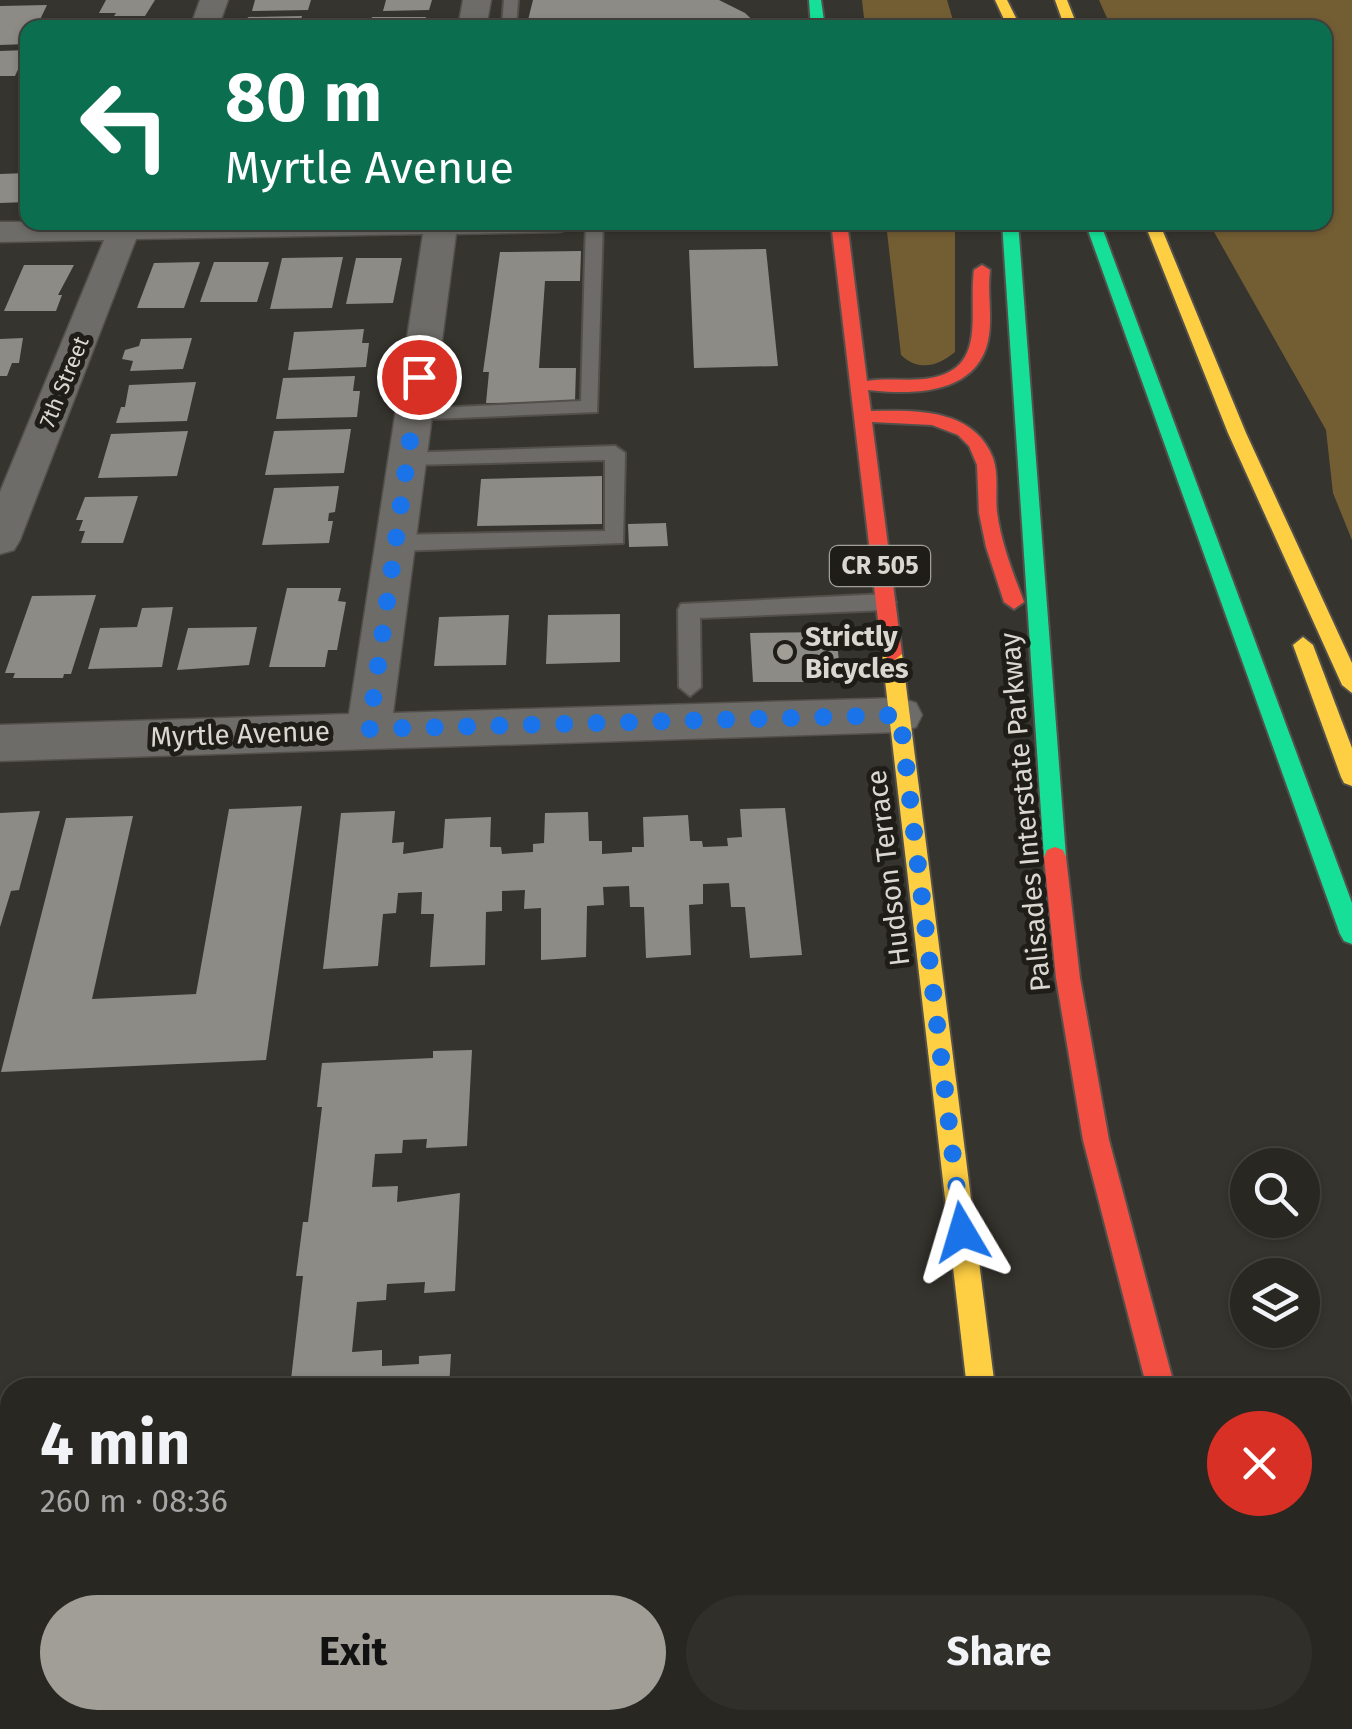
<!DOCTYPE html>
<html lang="en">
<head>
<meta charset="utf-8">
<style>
	:root { --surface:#282722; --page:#302f2a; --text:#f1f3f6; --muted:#a5a5a5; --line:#444440; --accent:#a19e98 }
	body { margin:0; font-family:"Fira Sans",sans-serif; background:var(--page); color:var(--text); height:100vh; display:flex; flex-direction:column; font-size:38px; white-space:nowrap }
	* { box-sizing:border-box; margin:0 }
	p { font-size:32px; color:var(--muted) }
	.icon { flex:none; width:55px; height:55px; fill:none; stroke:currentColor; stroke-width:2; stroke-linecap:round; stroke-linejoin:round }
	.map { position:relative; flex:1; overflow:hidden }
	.side { position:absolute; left:0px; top:1378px; width:1352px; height:352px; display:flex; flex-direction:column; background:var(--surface); border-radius:30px 30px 0 0; box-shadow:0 2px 8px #0004,0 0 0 2px var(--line) }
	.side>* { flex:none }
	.hud { position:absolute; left:20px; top:20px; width:1312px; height:210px; border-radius:20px; box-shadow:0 2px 8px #0004,0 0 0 2px var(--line); background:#0b6e4f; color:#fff; overflow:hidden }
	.controls { position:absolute; left:1230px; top:1148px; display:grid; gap:20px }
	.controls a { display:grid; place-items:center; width:90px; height:90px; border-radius:50%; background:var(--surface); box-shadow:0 2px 8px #0004,0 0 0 2px var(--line); font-size:50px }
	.pin { position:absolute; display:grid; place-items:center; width:85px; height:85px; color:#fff; margin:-42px; border:5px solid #fff; border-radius:50%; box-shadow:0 2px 10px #0007 }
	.me { position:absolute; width:110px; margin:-55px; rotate:353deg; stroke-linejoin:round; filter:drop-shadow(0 0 8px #0008) }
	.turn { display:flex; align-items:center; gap:35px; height:210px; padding:0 40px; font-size:45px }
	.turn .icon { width:130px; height:130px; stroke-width:2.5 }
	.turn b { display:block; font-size:70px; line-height:85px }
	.round { display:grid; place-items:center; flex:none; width:105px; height:105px; border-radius:52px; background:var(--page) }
	.head { display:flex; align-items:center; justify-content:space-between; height:170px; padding:0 40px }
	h1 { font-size:60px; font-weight:700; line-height:75px }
	.cta { display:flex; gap:20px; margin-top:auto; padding:20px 40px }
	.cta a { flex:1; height:115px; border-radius:60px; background:var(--accent); color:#111; font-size:40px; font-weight:700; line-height:115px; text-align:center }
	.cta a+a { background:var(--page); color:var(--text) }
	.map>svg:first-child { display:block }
	.forest { fill:#735e34 }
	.building { fill:#8d8b86 }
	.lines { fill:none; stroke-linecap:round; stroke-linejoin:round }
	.lane-casing { stroke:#53504c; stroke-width:4 }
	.street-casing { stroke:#53504c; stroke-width:3 }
	.fast-casing { stroke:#53504c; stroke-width:4 }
	.slow-casing { stroke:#53504c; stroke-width:4 }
	.jam-casing { stroke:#53504c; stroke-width:4 }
	.lane { fill:#6e6c68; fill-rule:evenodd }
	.street { fill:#6e6c68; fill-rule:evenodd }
	.fast { fill:#16e098; fill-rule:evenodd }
	.slow { fill:#ffcf43; fill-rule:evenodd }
	.jam { fill:#f24e42; fill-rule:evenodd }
	.route { stroke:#1a73e8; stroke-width:18; stroke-dasharray:0 32.4 }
	.poi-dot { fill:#a19e98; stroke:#1f1d18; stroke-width:4 }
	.labels { text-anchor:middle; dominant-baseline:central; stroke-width:10; stroke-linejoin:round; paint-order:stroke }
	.far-street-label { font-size:22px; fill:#dad7d1; stroke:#1f1d18 }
	.shield { fill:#1f1d18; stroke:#a29f9a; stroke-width:2.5 }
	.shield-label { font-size:25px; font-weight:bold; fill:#dad7d1 }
	.poi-label { font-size:28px; font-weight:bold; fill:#dad7d1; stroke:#1f1d18; text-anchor:start }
	.street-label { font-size:28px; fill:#dad7d1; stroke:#1f1d18 }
</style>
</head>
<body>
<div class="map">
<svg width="1352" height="1729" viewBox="0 0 1352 1729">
	<rect width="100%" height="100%" fill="#36342e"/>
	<g class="forest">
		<path d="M862 0H947L955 27H865Z"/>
		<path d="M1099 0H1352V540L1333 493 1326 430 1209 223 1325 222V28L1111 27Z"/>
		<path d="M886 223H955V352C938 366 919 372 901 355Z"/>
	</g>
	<g class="building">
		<path d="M106 0H155L145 16H114L116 13H99Z"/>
		<path d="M255 0H311L308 10 252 11Z"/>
		<path d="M386 0H432L429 10 383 11Z"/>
		<path d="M533 0H719L745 13 761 28H526Z"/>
		<path d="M47 5 36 28H28V44L0 45V6Z"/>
		<path d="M302 16 299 28H244L248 17Z"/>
		<path d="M372 17H426L424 28H369Z"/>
		<path d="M27 50 15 76H0V51Z"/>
		<path d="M28 173V202L0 203V174Z"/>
		<path d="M766 249 778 366 694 368 689 250Z"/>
		<path d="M581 251 580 281H545L539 368H576L575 402 486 403 489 372H483L500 252Z"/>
		<path d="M343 257 332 308 270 309 282 258Z"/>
		<path d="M356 258H402L393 303 346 304Z"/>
		<path d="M200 262 184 308H137L154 263Z"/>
		<path d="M214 262H269L257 302H200Z"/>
		<path d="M24 265H74L58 295H62L56 311H4Z"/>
		<path d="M364 329 362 343H369L366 367 288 370 294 332Z"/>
		<path d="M23 338 19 363H12L7 376H0V339Z"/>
		<path d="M192 338 183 369 130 371 133 361 122 359 125 350 139 346 141 339Z"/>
		<path d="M355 376 353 391H360L357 417 276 419 283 378Z"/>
		<path d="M196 382 187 421 116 423 121 407H125L129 385Z"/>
		<path d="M351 429 344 473 265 475 274 431Z"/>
		<path d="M188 431 177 476 98 478 111 434Z"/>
		<path d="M602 476V524L477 526 481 479Z"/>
		<path d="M339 486 335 512 329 513 328 521H333L329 543 262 545 274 488Z"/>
		<path d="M138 496 123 543H81L85 531H79L83 520H76L85 497Z"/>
		<path d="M666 523 668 546 629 547 628 524Z"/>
		<path d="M287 588H341L338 601 346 602 337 650H328L325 667H269Z"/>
		<path d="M96 595 71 674H64L63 678H13L15 673H5L32 596Z"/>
		<path d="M173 607 162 667 88 669 100 628 137 627 142 608Z"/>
		<path d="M620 614V662L546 664 548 615Z"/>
		<path d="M509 615 506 665 434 666 439 617Z"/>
		<path d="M257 627 249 665 177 670 188 628Z"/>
		<path d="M836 632 841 682H753L750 633Z"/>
		<path d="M302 806 266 1060 1 1072 66 818 133 816 92 999 196 994 229 809Z"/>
		<path d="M785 808 802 955 750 958 745 907H731L729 883 703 884V904L689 905 691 955 646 958 644 907H630L629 886 603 887 604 905 587 906 586 957 541 960V908L524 909 525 890 502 891V911L486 912 485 965 430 967 434 914H421L422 892 398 893 396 913 383 914 378 966 323 969 341 813 395 811 392 843 404 842 403 854 443 848 445 819 491 817 490 847H501L502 854 533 852V844L544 843 545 813 588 812 589 841H602V854L632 852V847H644L643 817 688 815 690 841H702L703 847 728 846 727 838 742 837 740 809Z"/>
		<path d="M40 811 19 890 11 891 0 927V813Z"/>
		<path d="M472 1050 467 1146 426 1148 427 1139 403 1140 402 1153 375 1154 372 1187 398 1186 397 1202 460 1193 455 1291 424 1293 425 1282 387 1284 386 1300 357 1302 352 1352 382 1350V1366L419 1364V1356L451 1354 449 1388H290L303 1276H296L303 1222H308L322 1107H317L322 1063 433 1058V1051Z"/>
		<path d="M214 1720H300L299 1729H213Z"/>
		<path d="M338 1720H445V1729H337Z"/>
		<rect x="480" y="1720" width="113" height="9"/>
		<rect x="624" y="1720" width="92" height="9"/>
	</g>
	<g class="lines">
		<g class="lane-casing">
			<g id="lane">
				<path d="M504 0H518L516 28H502Z"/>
				<path d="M586 222H603L597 412 407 420V410L414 409 581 401Z"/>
				<path d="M615 446 625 453 623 543 396 551 386 543 396 535 605 531V460L408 465 401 463V453Z"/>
				<path d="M885 594 896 602 885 610 700 618 701 687 690 696 679 687 678 610 681 604Z"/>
			</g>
		</g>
		<g class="street-casing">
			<g id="street">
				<path d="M200 0H228L218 28H190Z"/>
				<path d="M463 0H491L486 28H458Z"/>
				<path d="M0 222H575L570 229 559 232 456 234 393 713 900 698 916 703 922 715 916 727 900 732 0 761V725L349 714 423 234 136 239 20 540 14 550 0 554V492L104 240 0 242Z"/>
			</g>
		</g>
		<g class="fast-casing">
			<g id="fast">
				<path d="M809 0H821L825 28H811Z"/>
				<path d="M1002 222H1018L1066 857 1063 864H1047L1044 857Z"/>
				<path d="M1085 222H1100L1352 903V944L1344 941 1340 934Z"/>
				<path d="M1257 1720H1289L1293 1729H1261Z"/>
			</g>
		</g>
		<g class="slow-casing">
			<g id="slow">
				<path d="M995 0H1007L1021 28H1008Z"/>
				<path d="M1055 0H1067L1078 28H1065Z"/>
				<path d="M1144 222H1159L1246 433 1352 663V693L1342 685 1228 433Z"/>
				<path d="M1303 637 1313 645 1352 748V786L1344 783 1341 777 1293 645Z"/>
				<path d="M892 646 902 654 995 1388H967L882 654Z"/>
				<path d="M1008 1720H1040L1041 1729H1009Z"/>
			</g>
		</g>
		<g class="jam-casing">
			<g id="jam">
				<path d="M831 222H847L867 381C886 378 905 381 924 379 989 372 968 316 974 270L982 265 990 270C987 293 993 318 988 341 976 395 912 395 868 390L871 411C915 410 974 408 993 458 999 475 995 494 997 512 1001 543 1013 573 1024 602L1014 609 1004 602 986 547 979 513 977 465 969 446 958 435 932 425 872 422 902 654 892 662 882 654Z"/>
				<path d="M1055 847 1063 850 1066 857 1080 978 1109 1140 1175 1388H1147L1083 1140 1056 978 1044 857 1047 850Z"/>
			</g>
		</g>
		<use href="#lane" class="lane"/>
		<use href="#street" class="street"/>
		<use href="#fast" class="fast"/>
		<use href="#slow" class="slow"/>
		<use href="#jam" class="jam"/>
	</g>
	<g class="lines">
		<path class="route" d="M419 377 369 729 900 715 962 1232"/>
	</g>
	<circle class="poi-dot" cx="785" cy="652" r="10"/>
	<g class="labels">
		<g class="far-street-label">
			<text transform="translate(64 382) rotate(-68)">7th Street</text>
		</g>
		<rect class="shield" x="830" y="546" width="100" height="40" rx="8"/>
		<g class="shield-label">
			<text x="880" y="566">CR 505</text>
		</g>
		<g class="poi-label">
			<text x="805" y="636">Strictly<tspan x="805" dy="32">Bicycles</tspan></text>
		</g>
		<g class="street-label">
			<text transform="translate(240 734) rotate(-2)">Myrtle Avenue</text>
			<text transform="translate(1025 812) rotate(-95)">Palisades Interstate Parkway</text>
			<text transform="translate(888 868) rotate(-97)">Hudson Terrace</text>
		</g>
	</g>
</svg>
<div class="controls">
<a><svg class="icon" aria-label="search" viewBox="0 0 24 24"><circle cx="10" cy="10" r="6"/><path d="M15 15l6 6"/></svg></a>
<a><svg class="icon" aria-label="layers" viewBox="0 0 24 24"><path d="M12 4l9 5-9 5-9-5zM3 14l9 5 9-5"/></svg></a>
</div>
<div class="pin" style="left:419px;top:377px;background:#d93025"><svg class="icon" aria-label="arrive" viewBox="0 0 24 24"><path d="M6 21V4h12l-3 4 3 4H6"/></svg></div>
<svg class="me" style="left:962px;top:1232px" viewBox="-20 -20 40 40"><path d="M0-17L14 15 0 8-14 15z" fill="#1a73e8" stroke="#fff" stroke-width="4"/></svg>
<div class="hud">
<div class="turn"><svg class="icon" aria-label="left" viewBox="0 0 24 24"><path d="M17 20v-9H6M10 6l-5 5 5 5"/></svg><div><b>80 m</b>Myrtle Avenue</div></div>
</div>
<section class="side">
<div class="head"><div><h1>4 min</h1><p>260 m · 08:36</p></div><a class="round" style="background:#d93025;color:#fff"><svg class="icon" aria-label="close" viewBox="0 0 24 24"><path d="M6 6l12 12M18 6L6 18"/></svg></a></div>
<div class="cta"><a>Exit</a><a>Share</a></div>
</section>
</div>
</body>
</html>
